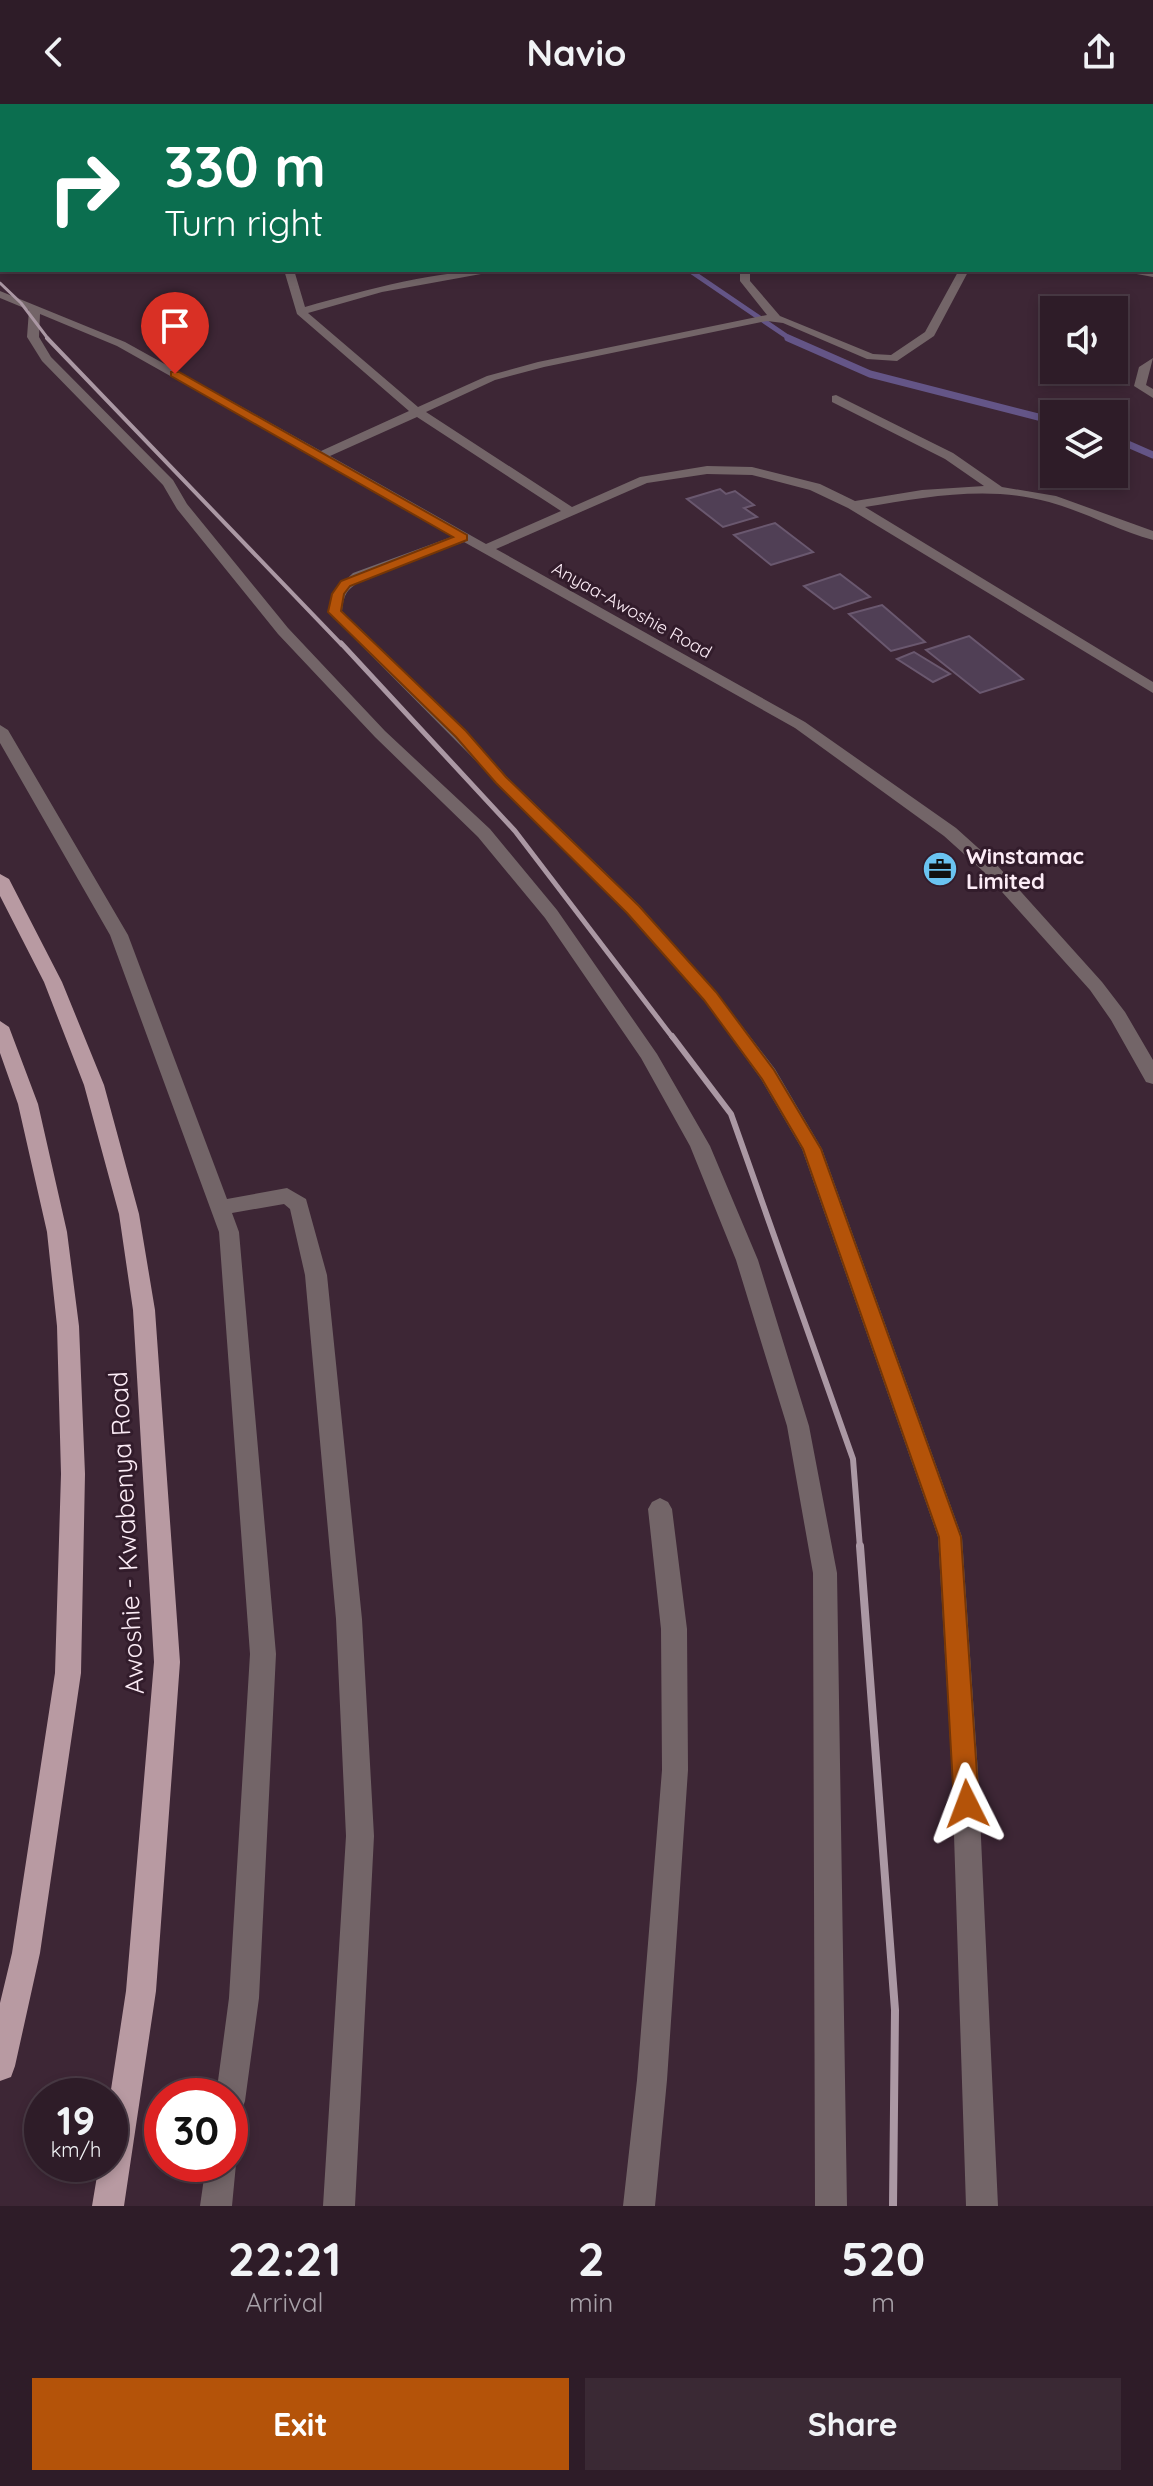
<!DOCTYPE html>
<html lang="en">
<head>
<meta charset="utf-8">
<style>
	:root { --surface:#2e1c28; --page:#3a2934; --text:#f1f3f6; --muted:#a7a1a8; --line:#493a45; --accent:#b45309 }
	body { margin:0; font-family:Quicksand,sans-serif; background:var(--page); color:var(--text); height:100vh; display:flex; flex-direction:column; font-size:30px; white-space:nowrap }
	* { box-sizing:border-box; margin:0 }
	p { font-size:26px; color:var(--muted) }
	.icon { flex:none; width:44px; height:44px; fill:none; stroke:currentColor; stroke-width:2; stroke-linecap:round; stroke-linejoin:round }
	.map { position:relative; height:2102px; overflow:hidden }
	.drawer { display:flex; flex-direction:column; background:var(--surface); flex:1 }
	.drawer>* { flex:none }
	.top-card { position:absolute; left:0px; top:0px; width:1154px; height:168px; box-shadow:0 4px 12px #0003,0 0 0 2px var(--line); background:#0b6e4f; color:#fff; overflow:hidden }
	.buttons { position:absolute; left:1040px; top:192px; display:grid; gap:16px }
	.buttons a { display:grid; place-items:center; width:88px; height:88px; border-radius:0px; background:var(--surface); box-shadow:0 4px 12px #0003,0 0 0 2px var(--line); font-size:40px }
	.speed { position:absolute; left:24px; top:1974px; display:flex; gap:16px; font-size:40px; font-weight:700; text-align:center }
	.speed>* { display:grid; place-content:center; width:104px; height:104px; border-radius:50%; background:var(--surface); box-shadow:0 4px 12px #0003,0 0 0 2px var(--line); line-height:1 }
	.speed small { font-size:20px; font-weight:400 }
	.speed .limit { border:12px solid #d22; background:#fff; color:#111 }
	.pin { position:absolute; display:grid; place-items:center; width:68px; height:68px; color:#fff; margin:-82px -34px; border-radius:50% 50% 50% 0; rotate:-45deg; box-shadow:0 0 8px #0007 }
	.pin .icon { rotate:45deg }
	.me { position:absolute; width:88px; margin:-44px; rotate:357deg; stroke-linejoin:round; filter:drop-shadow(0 0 6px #0008) }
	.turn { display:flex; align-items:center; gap:28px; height:168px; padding:0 32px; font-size:36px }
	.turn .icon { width:104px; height:104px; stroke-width:2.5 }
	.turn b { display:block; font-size:56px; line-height:68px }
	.eta { display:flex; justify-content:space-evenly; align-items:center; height:136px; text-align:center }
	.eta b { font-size:48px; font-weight:700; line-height:56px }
	.button { display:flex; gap:16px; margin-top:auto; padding:16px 32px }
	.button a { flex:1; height:92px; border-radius:0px; background:var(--accent); color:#fff; font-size:32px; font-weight:700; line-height:92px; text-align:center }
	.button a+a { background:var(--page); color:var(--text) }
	header { display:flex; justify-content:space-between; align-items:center; height:104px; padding:0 32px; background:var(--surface); font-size:36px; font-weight:700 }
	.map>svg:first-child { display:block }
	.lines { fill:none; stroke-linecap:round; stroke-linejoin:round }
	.stream-far1 { stroke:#645587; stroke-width:5 }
	.stream { stroke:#645587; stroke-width:7 }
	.building { fill:#503f55; stroke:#6a586f; stroke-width:2 }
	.minor { fill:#736568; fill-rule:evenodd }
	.major { fill:#b89aa2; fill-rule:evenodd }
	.rail-far4 { stroke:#ab98a4; stroke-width:3 }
	.rail-far3 { stroke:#ab98a4; stroke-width:4 }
	.rail-far2 { stroke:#ab98a4; stroke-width:5 }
	.rail-far1 { stroke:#ab98a4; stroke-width:6 }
	.rail { stroke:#ab98a4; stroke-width:8 }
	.route { fill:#b45309; stroke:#753606; stroke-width:2 }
	.labels { text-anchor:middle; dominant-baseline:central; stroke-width:6; stroke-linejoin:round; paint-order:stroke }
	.far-street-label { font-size:18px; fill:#fcecf6; stroke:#321c2b }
	.poi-label { font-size:22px; font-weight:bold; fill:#fcecf6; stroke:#321c2b; text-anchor:start }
	.near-street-label { font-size:26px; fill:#fcecf6; stroke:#321c2b }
</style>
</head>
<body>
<header><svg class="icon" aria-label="back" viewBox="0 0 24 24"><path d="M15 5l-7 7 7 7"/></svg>Navio<svg class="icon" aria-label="share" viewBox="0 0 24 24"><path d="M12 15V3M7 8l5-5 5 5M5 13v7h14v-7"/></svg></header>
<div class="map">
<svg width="1153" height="2102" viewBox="0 0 1153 2102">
	<rect width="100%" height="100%" fill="#3d2635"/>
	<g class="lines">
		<path class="stream-far1" d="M689 166 792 236"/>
		<g class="stream">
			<path d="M788 234 870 270 1054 317"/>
			<path d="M1114 334 1153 351"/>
		</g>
	</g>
	<g class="building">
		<path d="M720 385 726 390 735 387 754 401 744 404 757 413 723 423 687 395Z"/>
		<path d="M775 419 813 448 771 461 734 431Z"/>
		<path d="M840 470 870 493 834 505 804 482Z"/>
		<path d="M882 501 925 538 891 547 849 510Z"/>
		<path d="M969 532 1023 575 980 589 926 546Z"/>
		<path d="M914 548 950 570 933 578 897 555Z"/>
	</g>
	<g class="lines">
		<g class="minor">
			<path d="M727 0H736L737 2H728Z"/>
			<path d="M1136 0H1153V4L1134 2Z"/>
			<rect x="0" y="29" width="2" height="6"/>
			<rect x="1152" y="71" width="1" height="6"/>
			<path d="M284 166H294L305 203C369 185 436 166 503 166L382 188 308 209 418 303 487 272 538 258 767 211 740 177V166H750V177L780 212 873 250 891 251 925 228 959 166H969L934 232 897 257 867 255 783 219 767 217 544 263 495 276 426 308 572 403 640 373 707 362 752 363 820 380 855 397 922 386 984 382 945 355 832 298V292L836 291 953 349 1002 383 1056 392 1153 427V436C1117 426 1085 408 1049 398 989 381 925 393 865 403L1153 578V589L848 404 810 386 752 371 707 370 647 379 496 445 805 618 956 724 996 760 1102 878 1125 908 1153 956V980L1146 978 1111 916 1090 886 984 768 944 732 795 624 464 438C437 448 370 466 351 484 344 490 343 498 342 507L466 627 507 673 639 801 716 888 775 965 822 1045 962 1433 978 1669 998 2102H966L952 1669 938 1433 802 1045 761 975 704 896 627 809 328 508 334 487 353 469 454 432 117 242 40 210 39 233 51 253 173 376 187 400 288 524 385 627 490 725 557 806 657 950 710 1042 758 1156 809 1322 837 1469 847 2102H815L813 1469 787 1322 736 1156 690 1042 641 954 545 814 478 733 375 633 278 530 177 405 163 381 42 257 27 233 29 206 0 194V187L125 238 321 347 409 307 297 210ZM417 313 561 407 486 440 330 352Z"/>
			<path d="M1125 166 1153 167V173L1126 168Z"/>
			<path d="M1153 254 1146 281 1153 285V294L1134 282 1139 263Z"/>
			<path d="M0 621 8 626 128 831 227 1095 287 1084 306 1095 327 1171 362 1515 374 1732 355 2102H323L346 1732 336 1515 305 1171 290 1105 284 1100 232 1109 239 1128 276 1550 259 1894 245 1997 241 2008 230 2012V1992H216L229 1894 250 1550 219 1128 110 831 0 639Z"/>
			<path d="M660 1394 668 1398 672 1405 687 1525 688 1666 667 1976 655 2102H623L637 1976 662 1666 661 1525 648 1405 652 1398Z"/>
			<path d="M230 2048 236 2060 232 2102H200L206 2060H230Z"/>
		</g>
		<g class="major">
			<path d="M0 770 9 775 62 878 104 981 139 1110 155 1206 180 1558 156 1887 124 2102H92L99 2060H110V1992L126 1887 154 1558 133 1206 119 1110 84 981 44 878 0 792Z"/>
			<path d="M0 917 9 923 38 1000 67 1128 79 1222 85 1370 81 1569 40 1849 15 1962 11 1973 0 1977V1899L12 1849 55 1569 61 1370 57 1222 47 1128 18 1000 0 949Z"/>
		</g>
		<path class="rail-far4" d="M0 179 21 199 49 236"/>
		<path class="rail-far3" d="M47 234 342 541"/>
		<path class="rail-far2" d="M341 539 515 727 673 934"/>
		<path class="rail-far1" d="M672 932 731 1010 853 1355 860 1444"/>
		<path class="rail" d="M860 1442 895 1906 893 2102"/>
	</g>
	<path class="route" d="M171 268H179L467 431V436L350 482 344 490 341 507 466 627 506 673 639 802 716 888 774 966 821 1045 961 1433 979 1700 975 1708 967 1712 958 1708 954 1700 939 1433 803 1045 762 975 704 896 627 809 496 679 456 633 328 508 332 490 341 477 453 433 171 272Z"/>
	<defs>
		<g id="office-disc" transform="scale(1.8)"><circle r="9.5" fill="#6ac3f1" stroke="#321c2b"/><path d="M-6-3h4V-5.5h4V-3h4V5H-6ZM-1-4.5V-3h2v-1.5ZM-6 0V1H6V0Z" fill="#111"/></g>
	</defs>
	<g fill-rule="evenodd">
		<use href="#office-disc" x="940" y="765"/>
	</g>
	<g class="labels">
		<g class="far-street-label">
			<text transform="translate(632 506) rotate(29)">Anyaa-Awoshie Road</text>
		</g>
		<g class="poi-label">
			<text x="966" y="752">Winstamac<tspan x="966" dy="25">Limited</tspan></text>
		</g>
		<g class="near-street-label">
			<text transform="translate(126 1429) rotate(-93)">Awoshie - Kwabenya Road</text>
		</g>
	</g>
</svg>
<div class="buttons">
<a><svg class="icon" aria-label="sound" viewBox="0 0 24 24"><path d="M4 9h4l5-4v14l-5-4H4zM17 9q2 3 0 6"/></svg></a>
<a><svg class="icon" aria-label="layers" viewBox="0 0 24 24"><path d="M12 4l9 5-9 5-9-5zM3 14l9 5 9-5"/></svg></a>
</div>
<div class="speed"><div>19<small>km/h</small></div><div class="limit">30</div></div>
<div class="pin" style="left:175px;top:270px;background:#d93025"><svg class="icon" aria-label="arrive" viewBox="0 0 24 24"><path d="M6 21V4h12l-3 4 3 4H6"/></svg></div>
<svg class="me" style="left:967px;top:1700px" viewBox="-20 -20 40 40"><path d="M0-17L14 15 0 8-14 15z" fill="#b45309" stroke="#fff" stroke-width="4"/></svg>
<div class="top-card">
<div class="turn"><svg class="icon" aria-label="right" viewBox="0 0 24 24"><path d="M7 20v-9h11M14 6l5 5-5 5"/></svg><div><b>330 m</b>Turn right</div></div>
</div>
</div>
<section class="drawer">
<div class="eta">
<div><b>22:21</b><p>Arrival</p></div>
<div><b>2</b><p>min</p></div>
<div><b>520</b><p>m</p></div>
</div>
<div class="button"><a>Exit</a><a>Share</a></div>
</section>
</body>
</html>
